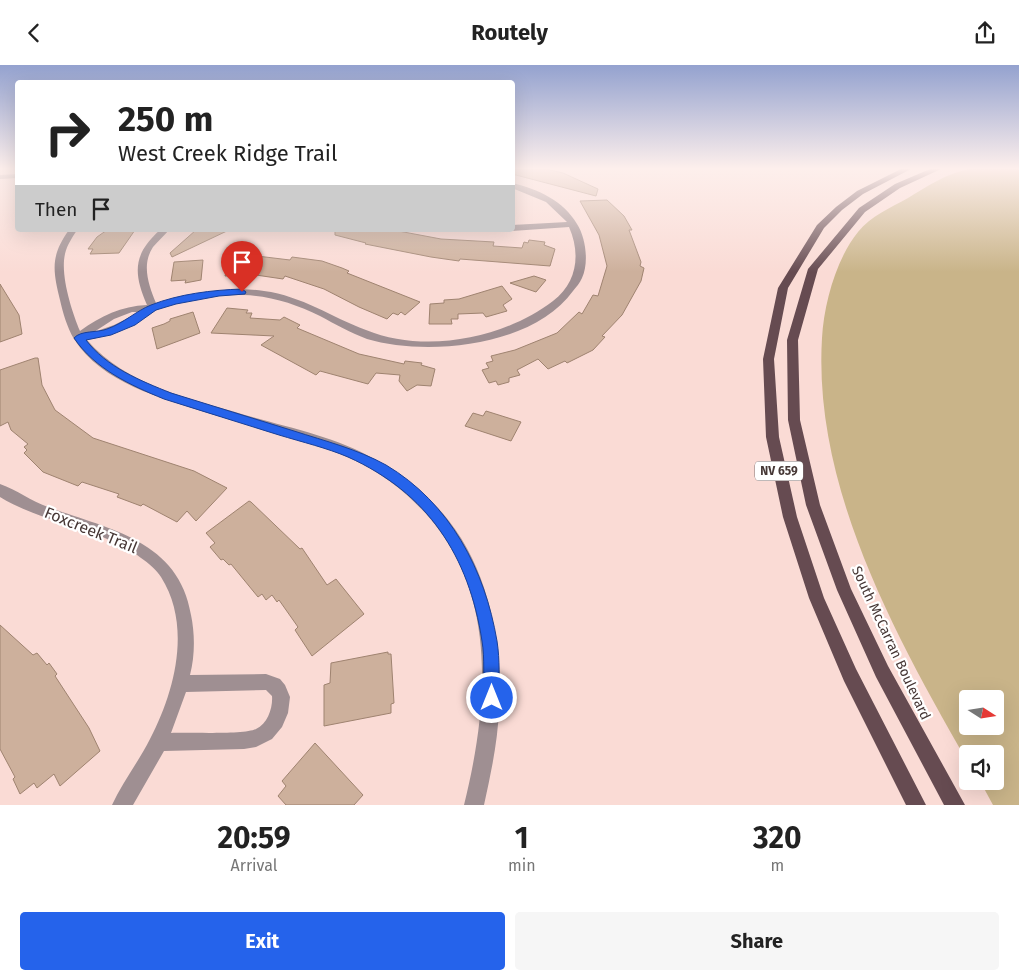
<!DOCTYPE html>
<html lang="en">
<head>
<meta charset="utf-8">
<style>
	:root { --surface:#fff; --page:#f6f6f6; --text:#222; --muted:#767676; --accent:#2563eb }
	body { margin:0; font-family:"Fira Sans",sans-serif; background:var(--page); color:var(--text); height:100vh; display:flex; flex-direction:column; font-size:19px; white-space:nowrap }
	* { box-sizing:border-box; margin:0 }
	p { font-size:16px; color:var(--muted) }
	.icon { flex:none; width:28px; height:28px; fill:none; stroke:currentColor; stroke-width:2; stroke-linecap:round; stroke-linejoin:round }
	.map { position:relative; height:740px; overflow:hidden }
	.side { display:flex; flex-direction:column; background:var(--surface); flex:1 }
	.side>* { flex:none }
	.guide { position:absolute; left:15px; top:15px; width:500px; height:152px; border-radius:5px; box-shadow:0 5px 20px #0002; background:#fff; color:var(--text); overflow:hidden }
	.needle { width:32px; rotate:102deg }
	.tools { position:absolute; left:959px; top:625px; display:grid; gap:10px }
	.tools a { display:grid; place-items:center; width:45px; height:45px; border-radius:5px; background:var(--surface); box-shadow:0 5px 20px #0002; font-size:25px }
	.pin { position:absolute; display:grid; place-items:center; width:42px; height:42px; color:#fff; margin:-51px -21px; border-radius:50% 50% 50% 0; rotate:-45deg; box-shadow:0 0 5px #0007 }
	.pin .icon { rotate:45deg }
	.me { position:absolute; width:55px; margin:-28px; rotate:0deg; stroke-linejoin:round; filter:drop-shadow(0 0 4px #0008) }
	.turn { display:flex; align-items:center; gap:18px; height:105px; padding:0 20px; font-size:22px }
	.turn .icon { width:65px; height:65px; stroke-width:2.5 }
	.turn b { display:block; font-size:35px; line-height:42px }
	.then { display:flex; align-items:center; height:48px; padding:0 20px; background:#0003; gap:10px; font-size:19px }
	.eta { display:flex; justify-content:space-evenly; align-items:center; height:85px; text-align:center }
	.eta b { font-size:30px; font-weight:700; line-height:35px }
	.action { display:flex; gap:10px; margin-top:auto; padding:10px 20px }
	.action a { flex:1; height:58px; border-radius:5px; background:var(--accent); color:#fff; font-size:20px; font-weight:700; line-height:58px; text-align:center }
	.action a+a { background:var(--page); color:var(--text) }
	header { display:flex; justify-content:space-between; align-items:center; height:65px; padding:0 20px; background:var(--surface); font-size:22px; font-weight:700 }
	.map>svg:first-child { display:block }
	.green { fill:#c9b489; fill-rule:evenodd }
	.building { fill:#cdb09c; stroke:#9f8370 }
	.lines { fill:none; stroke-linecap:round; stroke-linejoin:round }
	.minor { fill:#9f8f92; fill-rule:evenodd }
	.major { fill:#664b51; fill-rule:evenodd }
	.route { fill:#2563eb; stroke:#184099 }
	.labels { text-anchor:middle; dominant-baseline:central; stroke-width:4.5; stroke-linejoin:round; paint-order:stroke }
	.shield { fill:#fff; stroke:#7e7372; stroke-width:1 }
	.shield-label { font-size:12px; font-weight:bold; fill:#463735 }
	.street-label { font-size:14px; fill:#463735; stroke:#fff }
	.near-street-label { font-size:16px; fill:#463735; stroke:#fff }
</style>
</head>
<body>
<header><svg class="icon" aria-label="back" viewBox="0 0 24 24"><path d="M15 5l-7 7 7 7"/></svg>Routely<svg class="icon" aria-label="share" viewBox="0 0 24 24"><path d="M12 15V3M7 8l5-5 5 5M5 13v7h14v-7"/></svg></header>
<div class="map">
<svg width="1019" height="740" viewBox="0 0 1019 740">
	<rect width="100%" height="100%" fill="#fadbd5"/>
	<path class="green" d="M969 104H1019V740H993L980 716H995V689H968L967 696C895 570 813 422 822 273 824 239 836 194 858 167 871 151 890 143 908 133 926 122 947 108 969 104ZM968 634H995V661H968Z"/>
	<g class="building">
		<path d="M512 104H546L563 108 598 124 596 131 512 109Z"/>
		<path d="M607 135 624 151 632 165H629L641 197 640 201 644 203 641 216 622 250 602 271 605 272 593 285 567 298 565 296 548 304 538 294 517 305 520 310 509 313V317L498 320 496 316 489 318 482 305 489 303 486 298 493 296 491 291 515 285 557 268 579 247 582 249 593 230 598 231 607 201 599 170 580 136Z"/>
		<path d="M107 165H135L119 188 90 189 93 184H88L97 172Z"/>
		<path d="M196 165H229L172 192 170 188Z"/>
		<path d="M335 165H393L441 174 494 177 493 181 522 183 524 177 528 178 529 175 545 177 544 180 555 184 550 201 460 194 459 196 431 192 365 179 366 178 335 170Z"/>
		<path d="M257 191 290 195 292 192 322 196 342 203 349 206 347 208 420 237 405 250 401 247 398 250 393 248 387 254 359 242 324 224 285 211 283 214 249 209 225 211 230 193Z"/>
		<path d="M203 195 201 215 185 218 186 215 171 216 174 197Z"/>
		<path d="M534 211 546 215 536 227 510 218Z"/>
		<path d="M0 219 19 250 22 269 0 277Z"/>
		<path d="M502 221 512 234 503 240 507 246 486 252 483 248 458 249V254H451L452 259H429L430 239 444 238V235L459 234Z"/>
		<path d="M227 243 248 245 246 248H252L250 253 280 255 284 252 300 260 297 263 359 289 404 299 405 296 422 298 421 300 435 304 431 321 417 320 407 326 399 316 400 310 376 308 368 319 320 306 316 310 261 280 274 271 211 268Z"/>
		<path d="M193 247 200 268 157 284 152 263 164 259 170 256V254Z"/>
		<path d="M35 293H38L42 320 55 345 93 373 194 406 227 423 196 456 187 446 177 457 143 439 141 441 117 432 119 429 82 417 78 421 43 407 24 388 27 385 24 382 28 379 11 365 8 357 0 361V305Z"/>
		<path d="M486 346 521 357 511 376 465 361 473 348 483 351Z"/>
		<path d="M249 436 251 437 300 484 302 483 327 520 336 514 364 549 312 591 295 565 298 562 279 535 277 537 272 530 266 535 262 529 258 532 231 499 229 500 223 494 221 495 210 482 215 478 206 468Z"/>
		<path d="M0 560 33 590 37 588 47 600 49 598 57 609 55 611 89 663 100 686 60 721 54 709 37 723 34 718 20 729 13 714 15 712 0 684Z"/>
		<path d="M388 587V589H391L394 638 391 639V648L324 661V620L330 618 331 598Z"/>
		<path d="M315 678 363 730 354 740H286L278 731 286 721 282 716Z"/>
	</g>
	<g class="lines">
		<g class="minor">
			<path d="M18 109V113L0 114V110Z"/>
			<path d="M512 118C538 124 564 136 577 159 586 173 589 198 582 213 580 218 576 222 573 226 534 281 428 292 367 274 351 268 335 259 320 251 296 239 271 231 244 230 217 229 184 235 159 244 152 247 146 252 140 256 123 265 105 272 87 275 127 321 189 333 245 350 286 362 337 372 374 394 402 410 429 430 449 456 489 507 503 580 499 643 498 676 491 708 484 740H464C486 651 498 544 439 465 418 436 386 410 354 395 308 374 256 363 208 348 161 333 102 318 74 274 67 262 63 248 60 235 53 206 50 191 69 165H77C72 173 67 180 65 189 60 210 72 247 80 266 101 251 121 241 147 240 133 208 133 189 160 165H169C164 171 158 176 153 182 141 200 149 221 156 238 192 230 227 220 264 226 302 231 331 252 366 265 425 289 503 274 553 236 577 218 581 189 569 162L512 166 509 165H512V160L567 157 546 137 512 123ZM132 247H140L114 260 94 267 114 254Z"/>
			<path d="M0 419C17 425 31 436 48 442 108 464 179 475 191 550 195 569 195 591 190 610L266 609 280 614 285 620 290 632 288 648 282 662 272 674 256 682 244 684 164 686 133 740H112C122 718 139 696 150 674 175 626 192 561 161 512 153 499 129 484 116 478 78 460 36 454 0 432ZM266 625 272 631C273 642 268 659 256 664 243 670 189 667 171 668L186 627Z"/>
		</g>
		<g class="major">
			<path d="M901 104H911L863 129 842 145 824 163 788 223 774 294 779 372 797 452 824 533 856 604 926 740H906L844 616 809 533 783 452 766 372 763 294 778 223 817 160 836 142 857 126Z"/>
			<path d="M930 104H941L900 123 865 147 818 204 798 275 800 355 820 440 851 524 888 601 965 740H944L876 612 837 525 806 440 788 355 787 275 808 204 859 143 895 119Z"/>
		</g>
	</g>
	<linearGradient id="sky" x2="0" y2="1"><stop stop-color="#94a2cf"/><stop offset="0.5" stop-color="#fdefec"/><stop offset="1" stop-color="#fdefec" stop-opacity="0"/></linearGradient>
	<rect width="1019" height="207" fill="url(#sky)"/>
	<path class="route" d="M242 224 246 227 245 229 219 231 176 239 156 245 135 260 111 270 86 275C106 302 141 316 171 328 212 341 253 353 294 366 325 376 357 384 386 400 450 438 485 505 497 576 500 595 499 615 499 633L497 639 492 641 486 639 484 633C483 614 485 594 482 576 469 491 428 428 348 392 327 383 302 377 279 370 241 358 202 346 164 334 130 320 95 304 74 273 81 265 97 268 107 264 124 258 136 246 151 240 179 229 212 225 242 224Z"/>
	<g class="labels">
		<rect class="shield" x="755" y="396.5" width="48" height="19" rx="4"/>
		<g class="shield-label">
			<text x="779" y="406">NV 659</text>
		</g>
		<g class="street-label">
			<text transform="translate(891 578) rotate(65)">South McCarran Boulevard</text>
		</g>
		<g class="near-street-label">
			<text transform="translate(91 465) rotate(22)">Foxcreek Trail</text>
		</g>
	</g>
</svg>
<div class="tools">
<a><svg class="needle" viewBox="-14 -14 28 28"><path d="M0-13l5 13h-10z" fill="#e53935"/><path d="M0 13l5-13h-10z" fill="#767676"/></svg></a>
<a><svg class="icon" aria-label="sound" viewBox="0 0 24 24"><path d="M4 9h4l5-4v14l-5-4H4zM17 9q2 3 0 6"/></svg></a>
</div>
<div class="pin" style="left:242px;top:227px;background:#d93025"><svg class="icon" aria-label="arrive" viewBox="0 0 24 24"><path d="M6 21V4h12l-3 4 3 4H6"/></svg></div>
<svg class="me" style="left:492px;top:633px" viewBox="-20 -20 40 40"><circle r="17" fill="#2563eb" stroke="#fff" stroke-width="3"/><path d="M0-11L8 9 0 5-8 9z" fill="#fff"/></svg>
<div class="guide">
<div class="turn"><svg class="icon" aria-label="right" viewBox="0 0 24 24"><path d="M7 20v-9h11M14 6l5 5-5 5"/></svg><div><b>250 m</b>West Creek Ridge Trail</div></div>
<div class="then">Then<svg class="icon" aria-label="arrive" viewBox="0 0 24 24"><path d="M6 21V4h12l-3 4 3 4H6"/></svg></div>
</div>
</div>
<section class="side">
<div class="eta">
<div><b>20:59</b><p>Arrival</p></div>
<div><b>1</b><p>min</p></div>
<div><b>320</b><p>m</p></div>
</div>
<div class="action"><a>Exit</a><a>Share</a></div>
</section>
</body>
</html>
